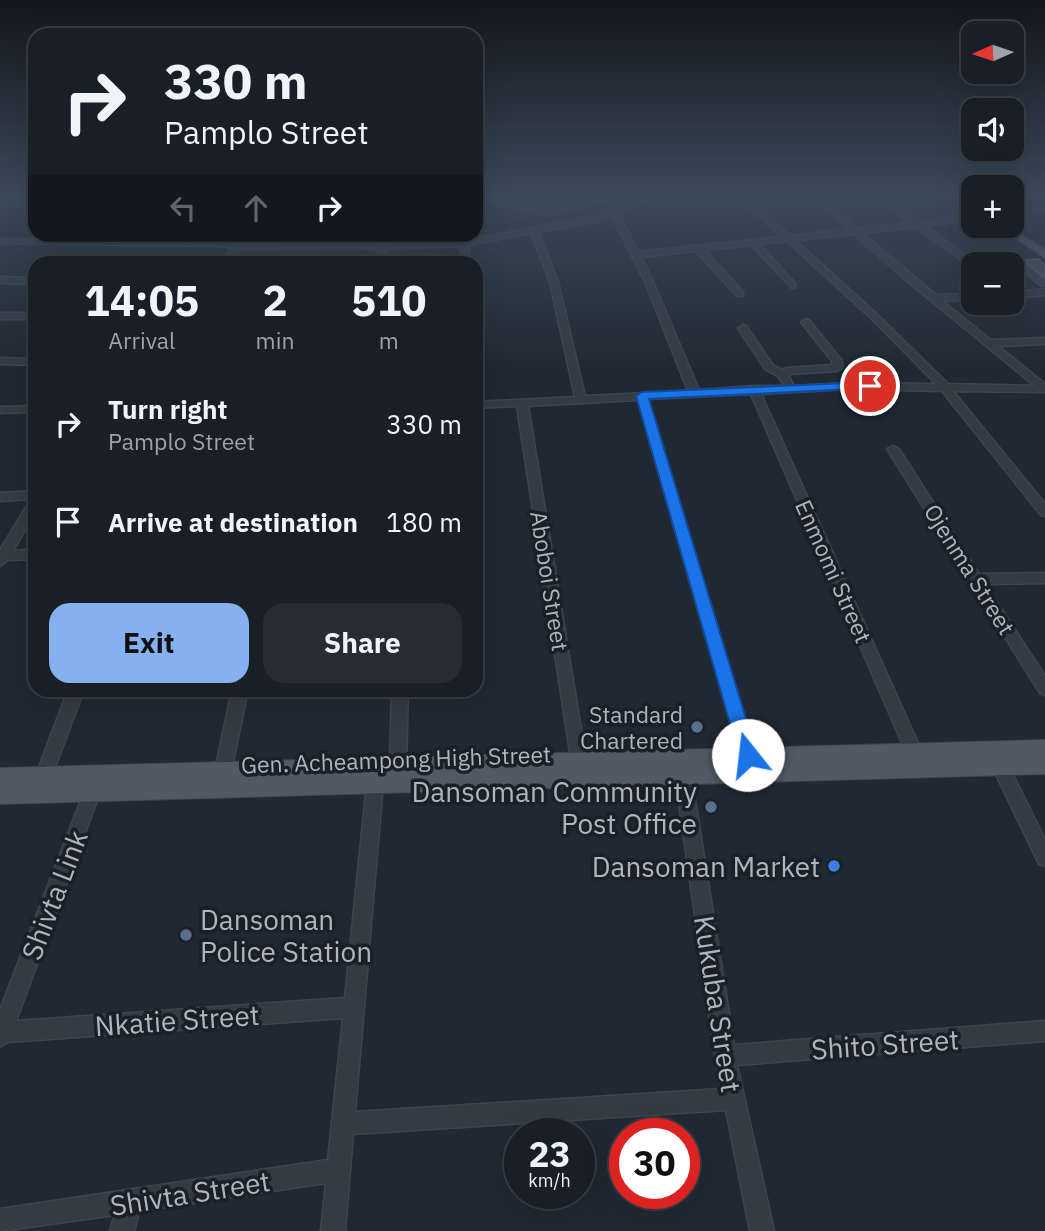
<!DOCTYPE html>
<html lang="en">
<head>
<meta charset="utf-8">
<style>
	:root { --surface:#181f26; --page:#252c32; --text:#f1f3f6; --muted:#9fa2a7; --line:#363d43; --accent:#85b1ee }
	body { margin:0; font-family:"IBM Plex Sans",sans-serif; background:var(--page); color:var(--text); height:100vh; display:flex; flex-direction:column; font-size:26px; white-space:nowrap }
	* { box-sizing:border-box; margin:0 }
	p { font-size:23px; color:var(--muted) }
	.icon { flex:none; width:38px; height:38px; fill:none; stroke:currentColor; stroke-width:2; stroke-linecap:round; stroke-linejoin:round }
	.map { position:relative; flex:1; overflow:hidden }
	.sheet { position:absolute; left:28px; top:256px; width:455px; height:441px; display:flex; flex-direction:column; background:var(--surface); border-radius:21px; box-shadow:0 7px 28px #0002,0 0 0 2px var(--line) }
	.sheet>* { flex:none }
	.banner { position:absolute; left:28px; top:28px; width:455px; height:214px; border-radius:21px; box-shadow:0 7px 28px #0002,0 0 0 2px var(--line); background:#181f26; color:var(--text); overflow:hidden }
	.needle { width:46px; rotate:267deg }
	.tools { position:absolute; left:961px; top:21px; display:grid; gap:14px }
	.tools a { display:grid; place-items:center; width:63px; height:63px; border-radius:14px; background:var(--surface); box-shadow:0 7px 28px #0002,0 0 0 2px var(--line); font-size:35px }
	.speed { position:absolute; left:504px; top:1118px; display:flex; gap:14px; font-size:35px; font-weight:700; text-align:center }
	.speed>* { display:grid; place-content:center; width:91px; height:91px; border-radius:50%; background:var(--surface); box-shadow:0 7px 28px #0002,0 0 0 2px var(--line); line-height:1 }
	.speed small { font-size:18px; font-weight:400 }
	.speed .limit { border:10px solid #d22; background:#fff; color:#111 }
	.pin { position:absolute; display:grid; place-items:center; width:60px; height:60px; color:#fff; margin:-30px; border:4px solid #fff; border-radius:50%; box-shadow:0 2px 7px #0007 }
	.me { position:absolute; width:77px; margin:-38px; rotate:344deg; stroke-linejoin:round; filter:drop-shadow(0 0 5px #0008) }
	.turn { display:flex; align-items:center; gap:24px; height:147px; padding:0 21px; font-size:32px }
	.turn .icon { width:91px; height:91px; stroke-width:2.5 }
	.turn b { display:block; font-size:49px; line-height:60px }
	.lanes { display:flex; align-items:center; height:66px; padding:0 21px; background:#0003; justify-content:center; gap:35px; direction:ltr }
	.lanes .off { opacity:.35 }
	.eta { display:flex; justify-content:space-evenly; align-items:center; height:119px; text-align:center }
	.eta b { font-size:42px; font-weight:800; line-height:49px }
	.cta { display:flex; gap:14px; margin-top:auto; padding:14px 21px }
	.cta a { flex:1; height:80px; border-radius:21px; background:var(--accent); color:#111; font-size:28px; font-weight:800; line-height:80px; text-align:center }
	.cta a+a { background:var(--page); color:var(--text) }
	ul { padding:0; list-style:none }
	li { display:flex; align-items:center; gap:21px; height:98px; padding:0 21px }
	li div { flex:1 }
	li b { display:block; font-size:26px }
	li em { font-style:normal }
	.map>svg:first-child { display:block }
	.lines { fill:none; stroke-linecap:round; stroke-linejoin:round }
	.stream { stroke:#15212f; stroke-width:2 }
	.minor-casing { stroke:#3d444d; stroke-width:3 }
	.major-casing { stroke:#3d444d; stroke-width:2 }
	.minor { fill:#333b44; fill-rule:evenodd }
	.major { fill:#515a64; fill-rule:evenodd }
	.wall { fill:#3b4551 }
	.building { fill:#47515d; stroke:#57616d; stroke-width:2 }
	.route { fill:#1a73e8; stroke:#114b97; stroke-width:2 }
	.service-dot { fill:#5c6f8a; stroke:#192028; stroke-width:2.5 }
	.shop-dot { fill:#3f7fe0; stroke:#192028; stroke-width:2.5 }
	.labels { text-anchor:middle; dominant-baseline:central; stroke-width:7; stroke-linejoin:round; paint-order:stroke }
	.street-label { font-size:23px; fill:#adb5c1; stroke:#192028 }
	.poi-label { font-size:23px; fill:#adb5c1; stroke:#192028; text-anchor:end }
	.near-poi-label { font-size:28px; fill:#adb5c1; stroke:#192028; text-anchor:end }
	.near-street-label { font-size:28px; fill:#adb5c1; stroke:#192028 }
</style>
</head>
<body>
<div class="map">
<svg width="1045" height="1231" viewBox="0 0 1045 1231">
	<rect width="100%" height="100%" fill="#202933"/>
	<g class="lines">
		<g class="stream">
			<path d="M476 229 545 219 644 196"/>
			<path d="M0 234 216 239 364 235"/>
			<path d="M380 236 417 234"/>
		</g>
		<g class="minor-casing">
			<g id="minor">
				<path d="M476 196 546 212 603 200 607 202 546 216 476 198Z"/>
				<path d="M654 196H666L624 208 619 215 638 252 782 237 738 196H746L790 236 849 229 812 196H820L857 228 910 223 875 196H883L919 222 973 216V220L925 226 976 263 973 264V268L916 227 862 233 936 295 973 294V300L942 301 991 340 1045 338V344L998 346 1045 384V392L953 391 1045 504V516L1041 515 942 391 849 389 761 394 922 752 920 757 914 759 908 757 906 752 751 394 648 399 756 756 754 761 748 763 742 761 740 756 638 400 528 406 586 760 584 765 578 767 572 765 517 406 476 408V402L575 397 550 282 531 233 468 245 470 262H462L460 246 387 249 386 262H378L379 251 372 248 239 249 232 262H224L231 248 222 246 0 243V239L222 242 236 245 373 243 379 245 464 241 612 213 618 204ZM613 218 646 284 688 391 585 396 558 282 539 232ZM854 234 906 280 1035 386 948 384 880 317 795 240ZM787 241 874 321 936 384 849 383 794 386 788 375 790 374 837 371 842 368V361L809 320 806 319 801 322 832 361V365L787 368 782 370 773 365 746 326 743 325 738 328 765 369 779 377 784 386H754L699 390 654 284 641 257 696 251 737 296H743V292L705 250 751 245 792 288 795 287V283L759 244Z"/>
				<path d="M944 196H953L973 209V215Z"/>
				<path d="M35 200V204L0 205V201Z"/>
				<path d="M1045 208V212L1021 213 1017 211 1021 209Z"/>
				<path d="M224 234H284L280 236H228Z"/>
				<path d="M0 277 35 278V284L0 283Z"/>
				<path d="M1045 289V295L1012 298V292Z"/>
				<rect x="0" y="313" width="35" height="6"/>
				<path d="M0 358 35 359V365L0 364Z"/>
				<path d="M35 406V412L0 413V407Z"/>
				<path d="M893 446 899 449 979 574 1045 573V583L985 584 1045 676V695L1040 693 887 449Z"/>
				<path d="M35 491V512L13 551 35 549V559L7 560 0 566V550L31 499 0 501V493Z"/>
				<path d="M68 690H84L49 783 47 788 41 790 35 788 33 783Z"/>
				<path d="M232 690H248L231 771 229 776 223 778 217 776 215 771Z"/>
				<path d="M392 690H408L406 765 404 770 398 772 392 770 390 765Z"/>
				<path d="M1000 759 1006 761 1045 840V866L1039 864 992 766 994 761Z"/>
				<path d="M683 768 689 770 691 775 734 1045 1045 1021V1041L737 1065 774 1231H750L726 1110 353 1134 345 1231H321L326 1183 139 1211 134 1231H110L115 1215 0 1231V1209L328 1160 343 1018 8 1042 0 1047V1010L86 787 92 785 98 787 100 792 16 1021 345 998 367 783 369 778 375 776 381 778 383 783 355 1112 721 1089 715 1056 675 775 677 770Z"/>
			</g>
		</g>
		<g class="major-casing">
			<g id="major">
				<path d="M1012 196 1024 208V212L1012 216V210L1015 209 1012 205Z"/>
				<path d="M997 226H1008L1045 250V258Z"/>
				<path d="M1045 740V774L0 804V768Z"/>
			</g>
		</g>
		<use href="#minor" class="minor"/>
		<use href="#major" class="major"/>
	</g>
	<path class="wall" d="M1023 260 1045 265V287H1040L1019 269Z"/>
	<path class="building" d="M1038 259 1045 265V278L1023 260Z"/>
	<linearGradient id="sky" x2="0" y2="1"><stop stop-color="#12171c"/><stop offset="0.53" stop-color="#3c495b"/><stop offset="1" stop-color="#3c495b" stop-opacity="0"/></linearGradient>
	<rect width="1045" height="368" fill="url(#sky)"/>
	<path class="route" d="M870 382 876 386 874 388 649 399 757 755 754 761H741L739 755 636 396 642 392Z"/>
	<g class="service-dot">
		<circle cx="697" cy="727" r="7"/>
		<circle cx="711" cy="807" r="7"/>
		<circle cx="186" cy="935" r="7"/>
	</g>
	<circle class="shop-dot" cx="834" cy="866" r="7"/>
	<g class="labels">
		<g class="street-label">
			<text transform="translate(970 569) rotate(58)">Ojenma Street</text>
			<text transform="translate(834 571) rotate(66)">Enmomi Street</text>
			<text transform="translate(550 581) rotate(81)">Aboboi Street</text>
			<text transform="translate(396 759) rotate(-2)">Gen. Acheampong High Street</text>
		</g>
		<g class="poi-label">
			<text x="683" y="714">Standard<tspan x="683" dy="26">Chartered</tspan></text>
		</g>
		<g class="near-poi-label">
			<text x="697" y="791">Dansoman Community<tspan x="697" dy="32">Post Office</tspan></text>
			<text x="820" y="866">Dansoman Market</text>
			<text x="200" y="919" text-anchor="start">Dansoman<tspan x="200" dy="32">Police Station</tspan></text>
		</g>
		<g class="near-street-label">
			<text transform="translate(54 895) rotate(-69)">Shivta Link</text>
			<text transform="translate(718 1004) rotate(81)">Kukuba Street</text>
			<text transform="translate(177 1020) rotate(-4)">Nkatie Street</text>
			<text transform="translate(885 1044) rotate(-4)">Shito Street</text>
			<text transform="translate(190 1193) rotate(-9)">Shivta Street</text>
		</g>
	</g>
</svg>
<div class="tools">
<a><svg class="needle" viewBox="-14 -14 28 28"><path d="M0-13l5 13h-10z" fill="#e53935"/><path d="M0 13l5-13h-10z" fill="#9fa2a7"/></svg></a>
<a><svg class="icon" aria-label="sound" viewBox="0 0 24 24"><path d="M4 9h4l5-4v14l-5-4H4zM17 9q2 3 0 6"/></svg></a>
<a>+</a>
<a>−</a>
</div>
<div class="speed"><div>23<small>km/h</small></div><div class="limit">30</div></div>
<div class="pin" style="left:870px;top:386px;background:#d93025"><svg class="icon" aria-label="arrive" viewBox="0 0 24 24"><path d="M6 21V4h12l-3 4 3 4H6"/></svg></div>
<svg class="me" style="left:748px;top:755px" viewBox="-20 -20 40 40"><circle r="19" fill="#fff"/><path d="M0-13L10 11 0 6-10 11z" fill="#1a73e8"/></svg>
<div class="banner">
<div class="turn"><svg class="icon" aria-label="right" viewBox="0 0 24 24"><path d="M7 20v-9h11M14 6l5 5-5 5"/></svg><div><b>330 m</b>Pamplo Street</div></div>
<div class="lanes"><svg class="icon off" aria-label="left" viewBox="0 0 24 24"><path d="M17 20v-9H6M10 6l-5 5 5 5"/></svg><svg class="icon off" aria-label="ahead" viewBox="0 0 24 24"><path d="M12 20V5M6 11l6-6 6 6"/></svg><svg class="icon" aria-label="right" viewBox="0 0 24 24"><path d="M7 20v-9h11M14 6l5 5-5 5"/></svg></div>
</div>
<section class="sheet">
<div class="eta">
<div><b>14:05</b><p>Arrival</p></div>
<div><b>2</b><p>min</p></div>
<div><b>510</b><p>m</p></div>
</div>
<ul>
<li><svg class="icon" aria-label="right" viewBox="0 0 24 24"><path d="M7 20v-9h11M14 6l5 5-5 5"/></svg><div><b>Turn right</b><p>Pamplo Street</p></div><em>330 m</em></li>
<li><svg class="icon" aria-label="arrive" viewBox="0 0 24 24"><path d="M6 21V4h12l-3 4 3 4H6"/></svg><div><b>Arrive at destination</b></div><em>180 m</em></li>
</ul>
<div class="cta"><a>Exit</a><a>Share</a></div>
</section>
</div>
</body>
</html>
